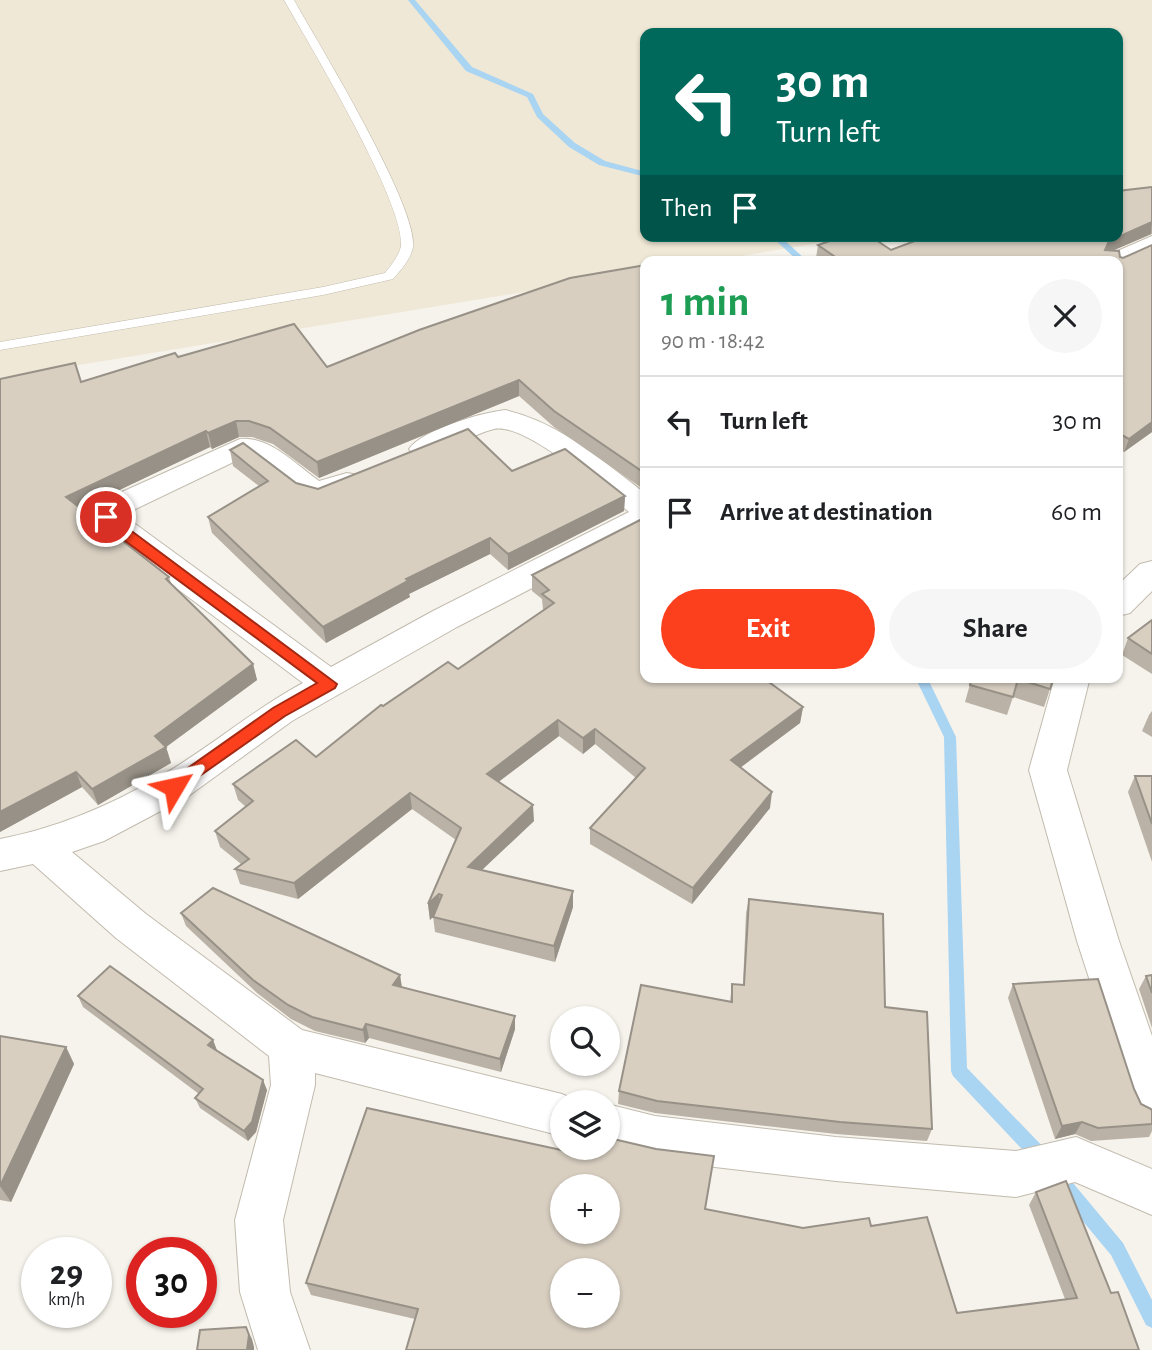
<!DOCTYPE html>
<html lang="en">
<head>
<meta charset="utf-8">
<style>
	:root { --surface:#fff; --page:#f6f6f6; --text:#202124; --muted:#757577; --line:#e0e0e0; --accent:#fc3f1d }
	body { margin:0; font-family:"Alegreya Sans",sans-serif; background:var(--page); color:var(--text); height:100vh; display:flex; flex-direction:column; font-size:26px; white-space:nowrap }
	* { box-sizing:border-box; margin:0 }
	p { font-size:23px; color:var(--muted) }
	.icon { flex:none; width:38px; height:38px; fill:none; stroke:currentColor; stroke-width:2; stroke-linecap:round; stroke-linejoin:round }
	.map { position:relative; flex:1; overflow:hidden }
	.side { position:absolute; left:640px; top:256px; width:483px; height:427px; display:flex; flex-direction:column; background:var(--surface); border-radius:14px; box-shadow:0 2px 5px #0004 }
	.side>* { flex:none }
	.hud { position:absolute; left:640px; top:28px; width:483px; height:214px; border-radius:14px; box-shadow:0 2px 5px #0004; background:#00695c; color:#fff; overflow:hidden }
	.fabs { position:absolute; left:550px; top:1006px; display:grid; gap:14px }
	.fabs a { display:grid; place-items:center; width:70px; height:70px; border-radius:50%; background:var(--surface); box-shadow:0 2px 5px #0004; font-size:35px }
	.speed { position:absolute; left:21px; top:1237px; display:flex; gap:14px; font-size:35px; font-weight:700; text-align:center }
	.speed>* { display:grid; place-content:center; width:91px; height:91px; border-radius:50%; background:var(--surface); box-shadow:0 2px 5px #0004; line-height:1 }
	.speed small { font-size:18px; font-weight:400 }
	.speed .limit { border:10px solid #d22; background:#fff; color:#111 }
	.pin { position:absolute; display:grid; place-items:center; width:60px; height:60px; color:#fff; margin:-30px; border:4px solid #fff; border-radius:50%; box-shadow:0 2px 7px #0007 }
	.me { position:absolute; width:77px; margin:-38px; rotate:54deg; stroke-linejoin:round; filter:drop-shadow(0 0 5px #0008) }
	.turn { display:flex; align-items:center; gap:24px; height:147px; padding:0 21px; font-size:32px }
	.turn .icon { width:91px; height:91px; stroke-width:2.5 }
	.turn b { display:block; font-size:49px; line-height:60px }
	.then { display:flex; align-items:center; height:66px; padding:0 21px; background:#0003; gap:14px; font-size:26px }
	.round { display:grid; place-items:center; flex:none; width:74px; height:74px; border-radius:37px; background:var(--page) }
	.headline { display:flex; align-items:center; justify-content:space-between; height:119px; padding:0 21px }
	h1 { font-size:42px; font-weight:700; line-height:52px; color:#1e9e55 }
	.action { display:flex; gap:14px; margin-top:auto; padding:14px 21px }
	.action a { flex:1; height:80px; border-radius:42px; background:var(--accent); color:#fff; font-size:28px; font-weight:700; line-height:80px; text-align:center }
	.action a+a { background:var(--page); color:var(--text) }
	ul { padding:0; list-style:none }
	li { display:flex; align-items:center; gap:21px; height:91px; padding:0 21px; border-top:2px solid var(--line) }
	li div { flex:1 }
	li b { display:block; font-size:26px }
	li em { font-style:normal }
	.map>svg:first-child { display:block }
	.education { fill:#efe8d6 }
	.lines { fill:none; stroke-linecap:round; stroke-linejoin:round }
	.stream { fill:#a9d4f2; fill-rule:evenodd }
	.lane-casing { stroke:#c2bbae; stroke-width:1 }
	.street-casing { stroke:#c2bbae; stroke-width:2 }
	.lane { fill:#fff; fill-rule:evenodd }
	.street { fill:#fff; fill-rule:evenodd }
	.wall { fill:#bab2a6 }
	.shaded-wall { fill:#979187 }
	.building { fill:#d8cfc1; stroke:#979187; stroke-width:2; fill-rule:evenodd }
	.route { fill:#fc3f1d; stroke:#a42913; stroke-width:2 }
</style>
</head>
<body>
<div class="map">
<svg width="1152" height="1350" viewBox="0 0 1152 1350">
	<rect width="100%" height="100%" fill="#f6f3ec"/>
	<path class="education" d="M0 0H1152V188L1118 194V33H646V236H861L712 261H646V272L0 378Z"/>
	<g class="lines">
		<g class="stream">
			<path d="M408 0H415L472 67 533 94 543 114 575 143 605 161 646 172V177L599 165 569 147 537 117 527 97 466 71Z"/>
			<path d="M771 236H780L807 261H798Z"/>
			<path d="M915 677H927L956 737 967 1068 1048 1152 1050 1158 1048 1164 1042 1166 1036 1164 953 1076 951 1071 944 737Z"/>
			<path d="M1062 1175 1068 1177 1123 1243 1152 1300V1328L1146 1325 1111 1255 1056 1189 1054 1183 1056 1177Z"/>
		</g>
		<g class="lane-casing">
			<path id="lane" d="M284 0H294C318 43 418 206 413 247 411 259 401 270 393 279L323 295 0 350V342L323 287 385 273C391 265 399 256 401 246 405 203 309 44 284 0Z"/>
		</g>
		<g class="street-casing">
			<g id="street">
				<path d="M1152 236V253L1118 268V261H1103L1106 256Z"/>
				<path d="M505 410C559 422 603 461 646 494V529L457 627 292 721 187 797 104 841 72 852 146 914 302 1030 562 1094 579 1102H562V1136L315 1073V1085L283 1220 290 1292 310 1350H258L240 1292 235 1220 271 1085 269 1056 116 938 33 864 0 871V839C57 828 109 806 159 777 209 749 252 710 303 683L99 530 90 511 95 504 240 439C270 436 296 465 319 481L347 473 358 475 362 482C356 491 348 492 339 496 301 510 275 476 246 456L123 515 331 667 433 611 629 512C603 491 525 422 494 429 469 435 448 452 424 458L414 455 409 449C423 429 481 413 505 410Z"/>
				<path d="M1152 561V591L1130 613 1118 616V585L1140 564Z"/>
				<path d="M1055 677H1090L1067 770 1119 941 1152 1036V1122L1136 1116 1129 1101 1077 941 1029 770Z"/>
				<path d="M607 1104 655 1116 836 1137 1016 1151 1076 1137 1152 1169V1215L1075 1182 1016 1197 836 1181 655 1160 607 1148Z"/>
			</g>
		</g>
		<use href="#lane" class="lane"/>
		<use href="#street" class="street"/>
	</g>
	<g class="wall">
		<path d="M1152 187V234L1112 251 1120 257 1123 258 1152 245V432L1124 452 1118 449V261H820L816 258 818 245 891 250Z"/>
		<path d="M646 265V491L554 427 519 396 319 478 273 444 252 437H239L212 449 210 447 81 508 169 577 171 583 253 664 257 680 166 747 171 763 98 805 82 787 0 832 81 382 178 357 327 367Z"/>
		<path d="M230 450 296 483 318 489 625 496 624 511 508 570 490 554 409 594 410 597 326 643 212 533 208 517 259 486 233 466Z"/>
		<path d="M532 575 768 677 765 679 803 707 800 723 740 768 770 808 692 904 590 844V828L636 778 595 744 583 754 559 736 498 782 534 821 482 870 573 891V907L555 962 435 932 433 916 430 920 428 904 456 840 412 809 298 899 240 884 235 869 241 864 220 847 215 831 246 807 238 800 233 784 316 757 383 706 458 669 543 610 542 599 532 591Z"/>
		<path d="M1152 620V674L1122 655 1128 638Z"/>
		<path d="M972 677H1054L1044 707 1013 697 1007 715 965 702Z"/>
		<path d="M1152 711V737L1142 731 1149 715Z"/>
		<path d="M1135 776H1152V862L1128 792Z"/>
		<path d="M749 899 885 1007 932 1129 927 1141 836 1134 655 1113 618 1104 619 1091 730 1002 732 984 743 985 746 913Z"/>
		<path d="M181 913 400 975 402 987 515 1029 501 1072 369 1038 365 1043 315 1031 291 1019 257 993 186 926Z"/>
		<path d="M1152 975V1028L1139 989 1146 976Z"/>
		<path d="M1013 984 1134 1089 1141 1104 1152 1111V1131L1149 1137 1091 1141 1075 1134 1055 1139 1008 998Z"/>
		<path d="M78 996 213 1040 217 1050 267 1090 256 1132 248 1141 200 1108 195 1098 199 1094 83 1007Z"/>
		<path d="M0 1036 66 1047 74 1064 11 1202 0 1200Z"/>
		<path d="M1036 1192 1111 1293 1139 1350 415 1319 311 1295 306 1283 705 1209 803 1228 871 1226 957 1313 1065 1299 1029 1205Z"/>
	</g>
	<g class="shaded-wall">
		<path d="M1152 222 1151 234 1105 254 1109 241Z"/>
		<path d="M519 380V396L319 478 317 462Z"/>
		<path d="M236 421 239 437 212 449 208 433Z"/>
		<path d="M1152 422V432L1124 452 1129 439Z"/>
		<path d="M206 431 210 447 71 513 66 497Z"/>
		<path d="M625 496 624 511 508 570V554Z"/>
		<path d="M490 538V554L409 594 410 597 326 643 323 627 406 579Z"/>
		<path d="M253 664 257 680 166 747 171 763 98 805 92 789 155 736Z"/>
		<path d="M803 707 800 723 729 776 731 760Z"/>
		<path d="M558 720 559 736 488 790 487 774Z"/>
		<path d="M595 729V744L583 754V738Z"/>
		<path d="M76 772 82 787 0 832V812Z"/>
		<path d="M772 792 770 808 692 904 693 888Z"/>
		<path d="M410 793 412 809 298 899 294 883Z"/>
		<path d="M533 805 534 821 469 882 468 867Z"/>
		<path d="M573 891V907L555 962 554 946Z"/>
		<path d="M439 894 441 909 430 920 428 904Z"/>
		<path d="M400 975 402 989 393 985Z"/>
		<path d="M515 1016V1029L501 1072 500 1059Z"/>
		<path d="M366 1024 369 1038 365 1043 363 1030Z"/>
		<path d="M213 1040 217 1051 208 1045Z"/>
		<path d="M66 1047 74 1064 11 1202 0 1186Z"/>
		<path d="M263 1080 267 1090 256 1132 248 1141 244 1131Z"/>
		<path d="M1082 1122 1075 1134 1055 1139 1062 1126Z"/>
		<path d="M246 1327 252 1339 254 1347V1350H247Z"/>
	</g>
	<g class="building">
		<path d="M1152 187V222L1109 241 1105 250 1119 251 1120 257 1123 258 1152 245V422L1129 439 1118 433V261H841L818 245 844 236H870L891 250 928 236H1118V191Z"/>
		<path d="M646 265V474L554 411 519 380 317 462 270 428 249 421H236L208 433 206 431 66 497 169 577 166 579 253 664 155 736 166 747 92 789 76 772 0 812V379L75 363 81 382 175 353 178 357 294 324 327 367 419 330 570 278Z"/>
		<path d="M468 429 512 471 565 449 625 496 508 554 490 538 406 579 408 581 323 627 208 517 268 481 230 450 243 443 296 483 318 489Z"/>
		<path d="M646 517V677H762L803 707 731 760 772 792 693 888 590 828 645 768 595 729 583 738 558 720 487 774 533 805 468 867 573 891 554 946 433 917 442 895 439 894 428 904 461 828 410 793 294 883 235 869 249 859 215 831 253 801 233 784 296 740 316 757 381 705 383 706 448 662 458 669 554 603 542 594 549 590 532 575Z"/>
		<path d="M1152 620V654L1128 638Z"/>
		<path d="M972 677H1054L1050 689 1018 679 1013 697 970 685Z"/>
		<path d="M1135 776H1152V824Z"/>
		<path d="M213 888 400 975 393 985 515 1016 500 1059 366 1024 363 1030 312 1017 288 1005 253 980 181 913Z"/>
		<path d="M749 899 883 914 885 1007 927 1012 932 1129 840 1122 657 1101 619 1091 641 985 732 1002V984L744 985Z"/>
		<path d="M110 966 213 1040 208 1045 263 1080 252 1122 244 1131 195 1098 203 1089 78 996Z"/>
		<path d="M1152 975V993L1146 976Z"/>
		<path d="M1098 979 1134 1089 1141 1104 1151 1109 1152 1111V1124L1098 1128 1082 1122 1062 1126 1013 984Z"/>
		<path d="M0 1036 66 1047 0 1186Z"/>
		<path d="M367 1108 566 1151 567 1148H599L606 1150 609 1138 656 1149 714 1156 705 1209 803 1228 869 1218 871 1226 927 1217 957 1313 1077 1298 1036 1192 1066 1181 1111 1293 1118 1292 1139 1350H406L418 1309 306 1283ZM562 1186H607V1232H562ZM562 1270H607V1316H562Z"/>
		<path d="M246 1327 249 1335 247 1350H197L200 1330Z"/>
	</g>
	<path class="route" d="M106 512 337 684 335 688 285 716 174 794 168 792 166 787 168 782 273 708 317 683 105 526 99 517Z"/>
</svg>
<div class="fabs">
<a><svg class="icon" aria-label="search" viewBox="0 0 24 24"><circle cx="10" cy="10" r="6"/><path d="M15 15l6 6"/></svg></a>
<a><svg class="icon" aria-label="layers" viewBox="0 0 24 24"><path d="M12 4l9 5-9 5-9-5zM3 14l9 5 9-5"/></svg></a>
<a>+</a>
<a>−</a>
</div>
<div class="speed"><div>29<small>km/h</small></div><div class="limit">30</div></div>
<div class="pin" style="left:106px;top:517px;background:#d93025"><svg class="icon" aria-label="arrive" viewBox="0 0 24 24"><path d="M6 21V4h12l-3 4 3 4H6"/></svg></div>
<svg class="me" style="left:174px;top:787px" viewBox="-20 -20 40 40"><path d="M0-17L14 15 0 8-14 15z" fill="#fc3f1d" stroke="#fff" stroke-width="4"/></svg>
<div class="hud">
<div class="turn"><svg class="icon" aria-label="left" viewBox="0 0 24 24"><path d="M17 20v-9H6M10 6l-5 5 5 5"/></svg><div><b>30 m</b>Turn left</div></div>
<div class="then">Then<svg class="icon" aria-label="arrive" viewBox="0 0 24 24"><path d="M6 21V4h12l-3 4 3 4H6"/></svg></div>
</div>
<section class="side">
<div class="headline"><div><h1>1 min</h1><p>90 m · 18:42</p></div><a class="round"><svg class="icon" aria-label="close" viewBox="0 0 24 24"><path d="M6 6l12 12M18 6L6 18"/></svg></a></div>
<ul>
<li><svg class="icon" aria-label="left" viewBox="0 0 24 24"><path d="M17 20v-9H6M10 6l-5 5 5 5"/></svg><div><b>Turn left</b></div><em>30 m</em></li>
<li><svg class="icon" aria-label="arrive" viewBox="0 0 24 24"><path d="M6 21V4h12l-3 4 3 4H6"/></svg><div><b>Arrive at destination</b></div><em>60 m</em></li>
</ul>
<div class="action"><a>Exit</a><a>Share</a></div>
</section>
</div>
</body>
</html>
